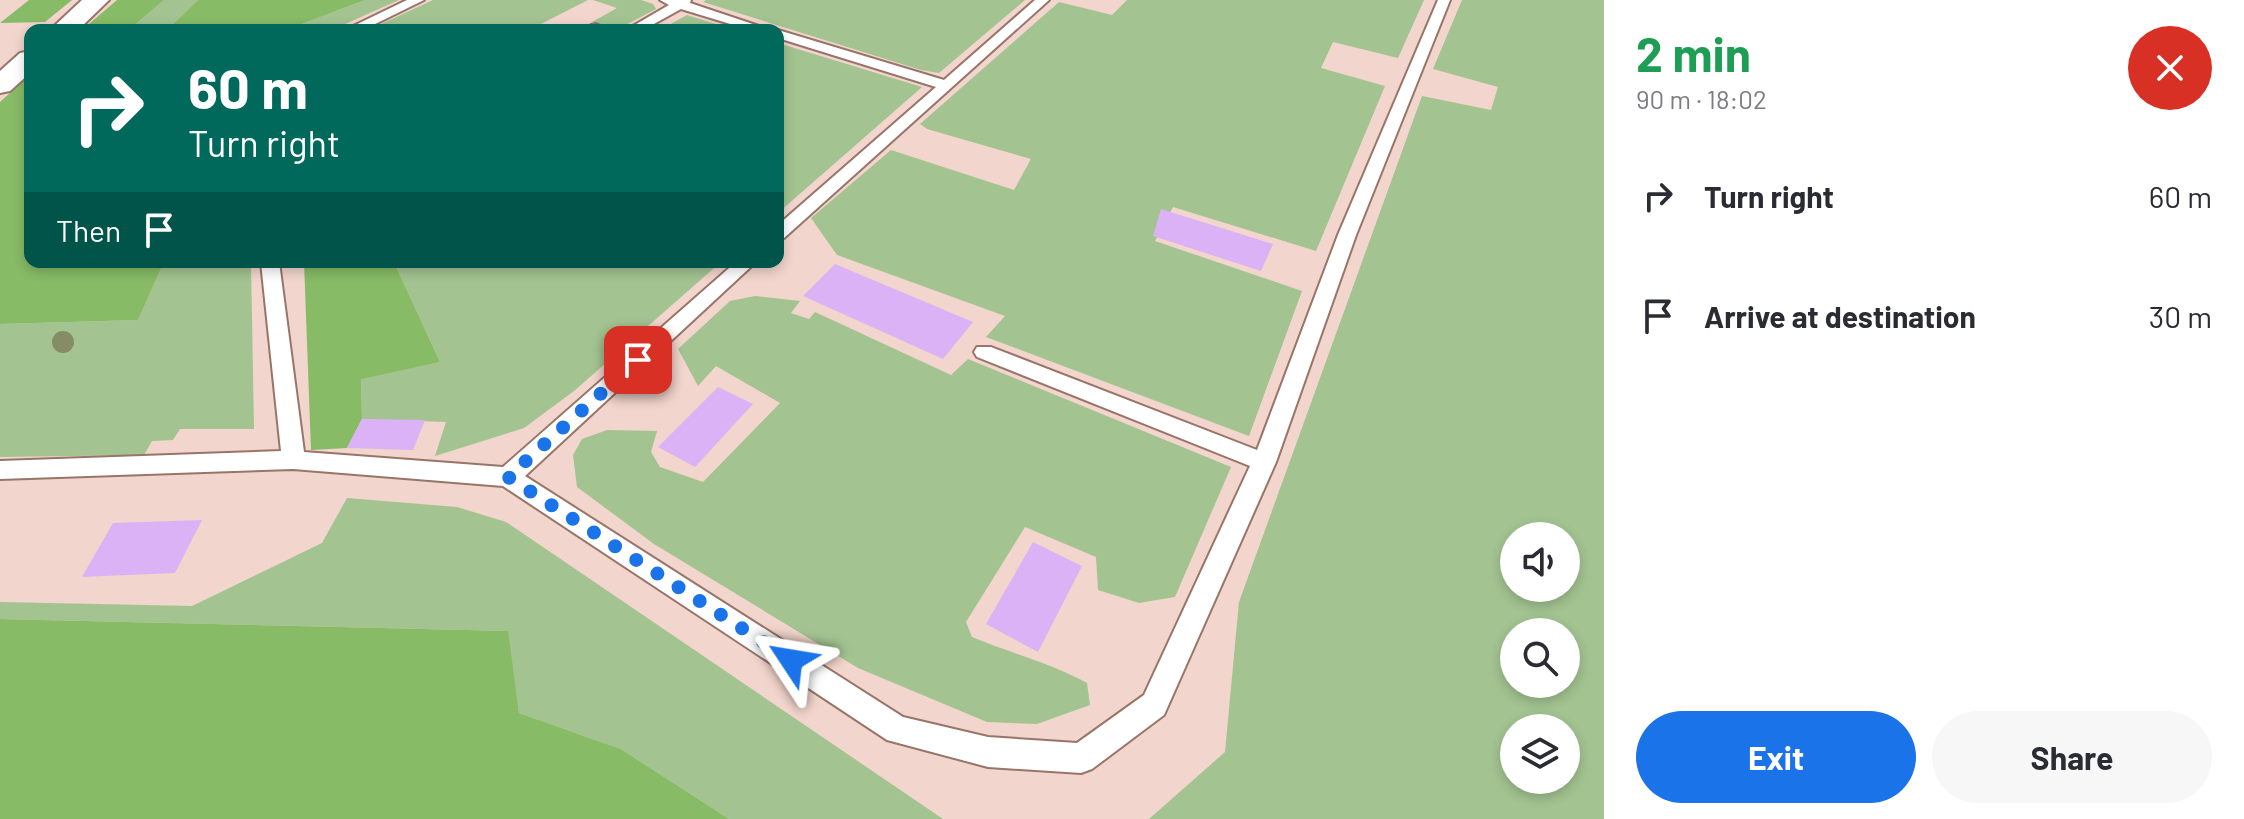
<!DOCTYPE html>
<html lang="en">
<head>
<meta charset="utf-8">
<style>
	:root { --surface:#fff; --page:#f7f7f7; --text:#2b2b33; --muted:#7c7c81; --accent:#1a73e8 }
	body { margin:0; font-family:Barlow,sans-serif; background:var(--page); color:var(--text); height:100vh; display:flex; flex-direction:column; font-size:30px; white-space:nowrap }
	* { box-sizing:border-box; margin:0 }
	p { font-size:26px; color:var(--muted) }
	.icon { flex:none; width:44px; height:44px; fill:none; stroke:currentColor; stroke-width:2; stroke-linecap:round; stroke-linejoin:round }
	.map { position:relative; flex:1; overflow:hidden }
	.sheet { display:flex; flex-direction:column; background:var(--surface); width:640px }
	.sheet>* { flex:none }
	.top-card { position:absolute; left:24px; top:24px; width:760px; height:244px; border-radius:16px; box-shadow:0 4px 12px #0003; background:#00695c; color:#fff; overflow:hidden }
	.tools { position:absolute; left:1500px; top:522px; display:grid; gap:16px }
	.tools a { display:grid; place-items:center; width:80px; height:80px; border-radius:50%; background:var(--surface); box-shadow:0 4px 12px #0003; font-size:40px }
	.pin { position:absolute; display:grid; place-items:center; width:68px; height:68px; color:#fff; margin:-34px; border-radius:16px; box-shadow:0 4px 12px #0006 }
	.me { position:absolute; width:88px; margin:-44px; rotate:303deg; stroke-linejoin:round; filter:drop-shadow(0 0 6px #0008) }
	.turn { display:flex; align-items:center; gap:28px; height:168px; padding:0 32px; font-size:36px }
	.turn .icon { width:104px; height:104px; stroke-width:2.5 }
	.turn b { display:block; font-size:56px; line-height:68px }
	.then { display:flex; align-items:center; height:76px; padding:0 32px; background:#0003; gap:16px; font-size:30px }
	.round { display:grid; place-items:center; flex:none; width:84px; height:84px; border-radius:42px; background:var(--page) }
	.summary { display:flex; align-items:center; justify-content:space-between; height:136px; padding:0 32px }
	h1 { font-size:48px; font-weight:700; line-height:60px; color:#1e9e55 }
	.cta { display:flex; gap:16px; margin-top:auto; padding:16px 32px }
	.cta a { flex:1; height:92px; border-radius:48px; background:var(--accent); color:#fff; font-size:32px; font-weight:700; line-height:92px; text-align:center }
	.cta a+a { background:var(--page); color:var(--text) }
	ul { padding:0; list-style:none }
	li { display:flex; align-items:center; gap:24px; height:120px; padding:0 32px }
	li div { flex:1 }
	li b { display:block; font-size:30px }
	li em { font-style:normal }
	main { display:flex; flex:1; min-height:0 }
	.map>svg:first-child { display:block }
	.built { fill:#f2d5cc; fill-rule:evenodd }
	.green { fill:#a3c391; fill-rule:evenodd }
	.forest { fill:#87bb66 }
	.building { fill:#dbb2f5 }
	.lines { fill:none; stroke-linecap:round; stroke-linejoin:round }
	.service-casing { stroke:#987568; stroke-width:4 }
	.minor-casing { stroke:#987568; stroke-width:4 }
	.service { fill:#fff; fill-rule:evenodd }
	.minor { fill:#fff; fill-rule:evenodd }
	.tree { fill:#858c66 }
	.route { stroke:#1a73e8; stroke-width:14; stroke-dasharray:0 25.2 }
</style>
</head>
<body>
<main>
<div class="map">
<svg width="1604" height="819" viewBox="0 0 1604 819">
	<rect width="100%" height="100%" fill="#fde5dc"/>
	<path class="built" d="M0 0H1604V819H0ZM30 30H778V262H30ZM1514 536H1566V588H1514ZM1514 632H1566V684H1514ZM1514 728H1566V780H1514Z"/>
	<g class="green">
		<path d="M164 0H198L167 30H129Z"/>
		<path d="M365 0H399L332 30H286Z"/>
		<path d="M433 0H588L529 30H368Z"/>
		<path d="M593 0H641L653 4 656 9 616 30 592 22 617 8Z"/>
		<path d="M706 0H1025L939 73 921 70 703 2Z"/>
		<path d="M1127 0H1424L1398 58 1333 42 1321 68 1385 86 1316 251 1173 207 1155 241 1302 291 1249 436 986 337 1005 316 837 255 811 218 891 150 1014 190 1031 159 927 129 920 124 1059 2 1112 15Z"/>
		<path d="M1462 0H1604V819H1149L1225 752 1239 602 1422 96 1491 110 1498 87 1433 69ZM1514 536H1566V588H1514ZM1514 632H1566V684H1514ZM1514 728H1566V780H1514Z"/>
		<path d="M687 15 735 30H660Z"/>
		<path d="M778 43 922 87 778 213Z"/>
		<path d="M164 262H251L254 429H180L173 440 152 441 144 455 0 457V324L138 320Z"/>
		<path d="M394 262H721L574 391 524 428 435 456 446 422 362 419 361 378 440 362Z"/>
		<path d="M755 296 800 301 791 313 809 319 815 312 951 375 968 359 1231 467 1175 597 1139 603 1098 590 1096 557 1025 527 966 622 972 637C1010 653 1051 663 1087 683L1090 705 1037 724 987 722 858 668 654 544 577 487 573 455 582 439 607 430 657 431 651 452 660 467 703 482 780 403 716 366 698 386 678 349 730 301Z"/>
		<path d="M347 498 457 507 506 522 943 819H729L621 749 519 713 507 631 0 619V602L192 606 322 543Z"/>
	</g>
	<g class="forest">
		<path d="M29 0H72L45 22 0 23Z"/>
		<path d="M117 0H164L129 30H82Z"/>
		<path d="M198 0H365L286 30H167Z"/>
		<path d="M30 75V262H164L138 320 0 324V102Z"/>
		<path d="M304 262H394L440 362 361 379 362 419 347 448 311 450Z"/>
		<path d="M0 619 508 631 519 713 621 749 729 819H0Z"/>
	</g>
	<g class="building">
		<path d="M1161 209 1273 244 1261 271 1153 236Z"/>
		<path d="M835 264 973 322 943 359 803 296Z"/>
		<path d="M718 387 753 404 695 467 658 447Z"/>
		<path d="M362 419 425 420 413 450 347 448Z"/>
		<path d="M202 520 175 573 82 577 113 523Z"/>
		<path d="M1033 542 1082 566 1038 652 986 624Z"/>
	</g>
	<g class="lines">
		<g class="service-casing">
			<g id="service">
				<path d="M407 0H424L363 30H345Z"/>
				<path d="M660 0H691L690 3 771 30H750L681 9 643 30H626L669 5Z"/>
				<path d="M1035 0H1049L784 238 778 239V225L936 87 778 38V30L944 80Z"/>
				<path d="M1438 0H1450L1356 235 1276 462 1164 715 1092 769 1081 773 988 767 887 740 503 486 293 469 0 479V461L281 451 261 262H279L304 452 503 467 736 262H756L525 476 903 717 988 737 1077 743 1144 695 1250 466 977 357 974 352 977 347H991L1257 450 1338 235Z"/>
				<path d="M596 24 608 30H591V25Z"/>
			</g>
		</g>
		<g class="minor-casing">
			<g id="minor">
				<path d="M82 0H109L78 30H50Z"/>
				<path d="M30 51V73L10 91 0 93V71L20 53Z"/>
			</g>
		</g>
		<use href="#service" class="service"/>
		<use href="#minor" class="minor"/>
	</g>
	<circle class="tree" cx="63" cy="342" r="11"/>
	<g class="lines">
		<path class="route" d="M638 360 508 477 791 660"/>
	</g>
</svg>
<div class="tools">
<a><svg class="icon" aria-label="sound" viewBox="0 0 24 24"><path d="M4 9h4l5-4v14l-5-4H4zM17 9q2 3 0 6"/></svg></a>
<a><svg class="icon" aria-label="search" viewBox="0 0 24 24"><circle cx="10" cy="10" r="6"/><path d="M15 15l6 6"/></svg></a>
<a><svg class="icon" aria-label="layers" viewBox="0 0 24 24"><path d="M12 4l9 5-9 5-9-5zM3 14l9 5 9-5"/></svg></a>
</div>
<div class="pin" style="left:638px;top:360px;background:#d93025"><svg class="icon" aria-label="arrive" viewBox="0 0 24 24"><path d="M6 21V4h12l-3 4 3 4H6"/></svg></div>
<svg class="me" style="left:791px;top:660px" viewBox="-20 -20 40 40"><path d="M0-17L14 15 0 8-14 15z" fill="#1a73e8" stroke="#fff" stroke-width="4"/></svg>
<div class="top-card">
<div class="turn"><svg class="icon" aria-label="right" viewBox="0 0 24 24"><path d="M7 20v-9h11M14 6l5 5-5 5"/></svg><div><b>60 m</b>Turn right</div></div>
<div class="then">Then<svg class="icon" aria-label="arrive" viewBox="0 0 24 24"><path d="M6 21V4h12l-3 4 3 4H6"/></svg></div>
</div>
</div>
<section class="sheet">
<div class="summary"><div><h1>2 min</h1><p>90 m · 18:02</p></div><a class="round" style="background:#d93025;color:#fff"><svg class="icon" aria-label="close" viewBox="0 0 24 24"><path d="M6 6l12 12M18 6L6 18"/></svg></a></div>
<ul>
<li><svg class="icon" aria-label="right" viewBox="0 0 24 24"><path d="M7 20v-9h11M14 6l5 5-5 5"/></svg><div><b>Turn right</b></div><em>60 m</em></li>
<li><svg class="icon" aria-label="arrive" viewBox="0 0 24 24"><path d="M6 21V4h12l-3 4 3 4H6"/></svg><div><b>Arrive at destination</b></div><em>30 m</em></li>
</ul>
<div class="cta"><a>Exit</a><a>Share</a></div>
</section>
</main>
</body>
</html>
